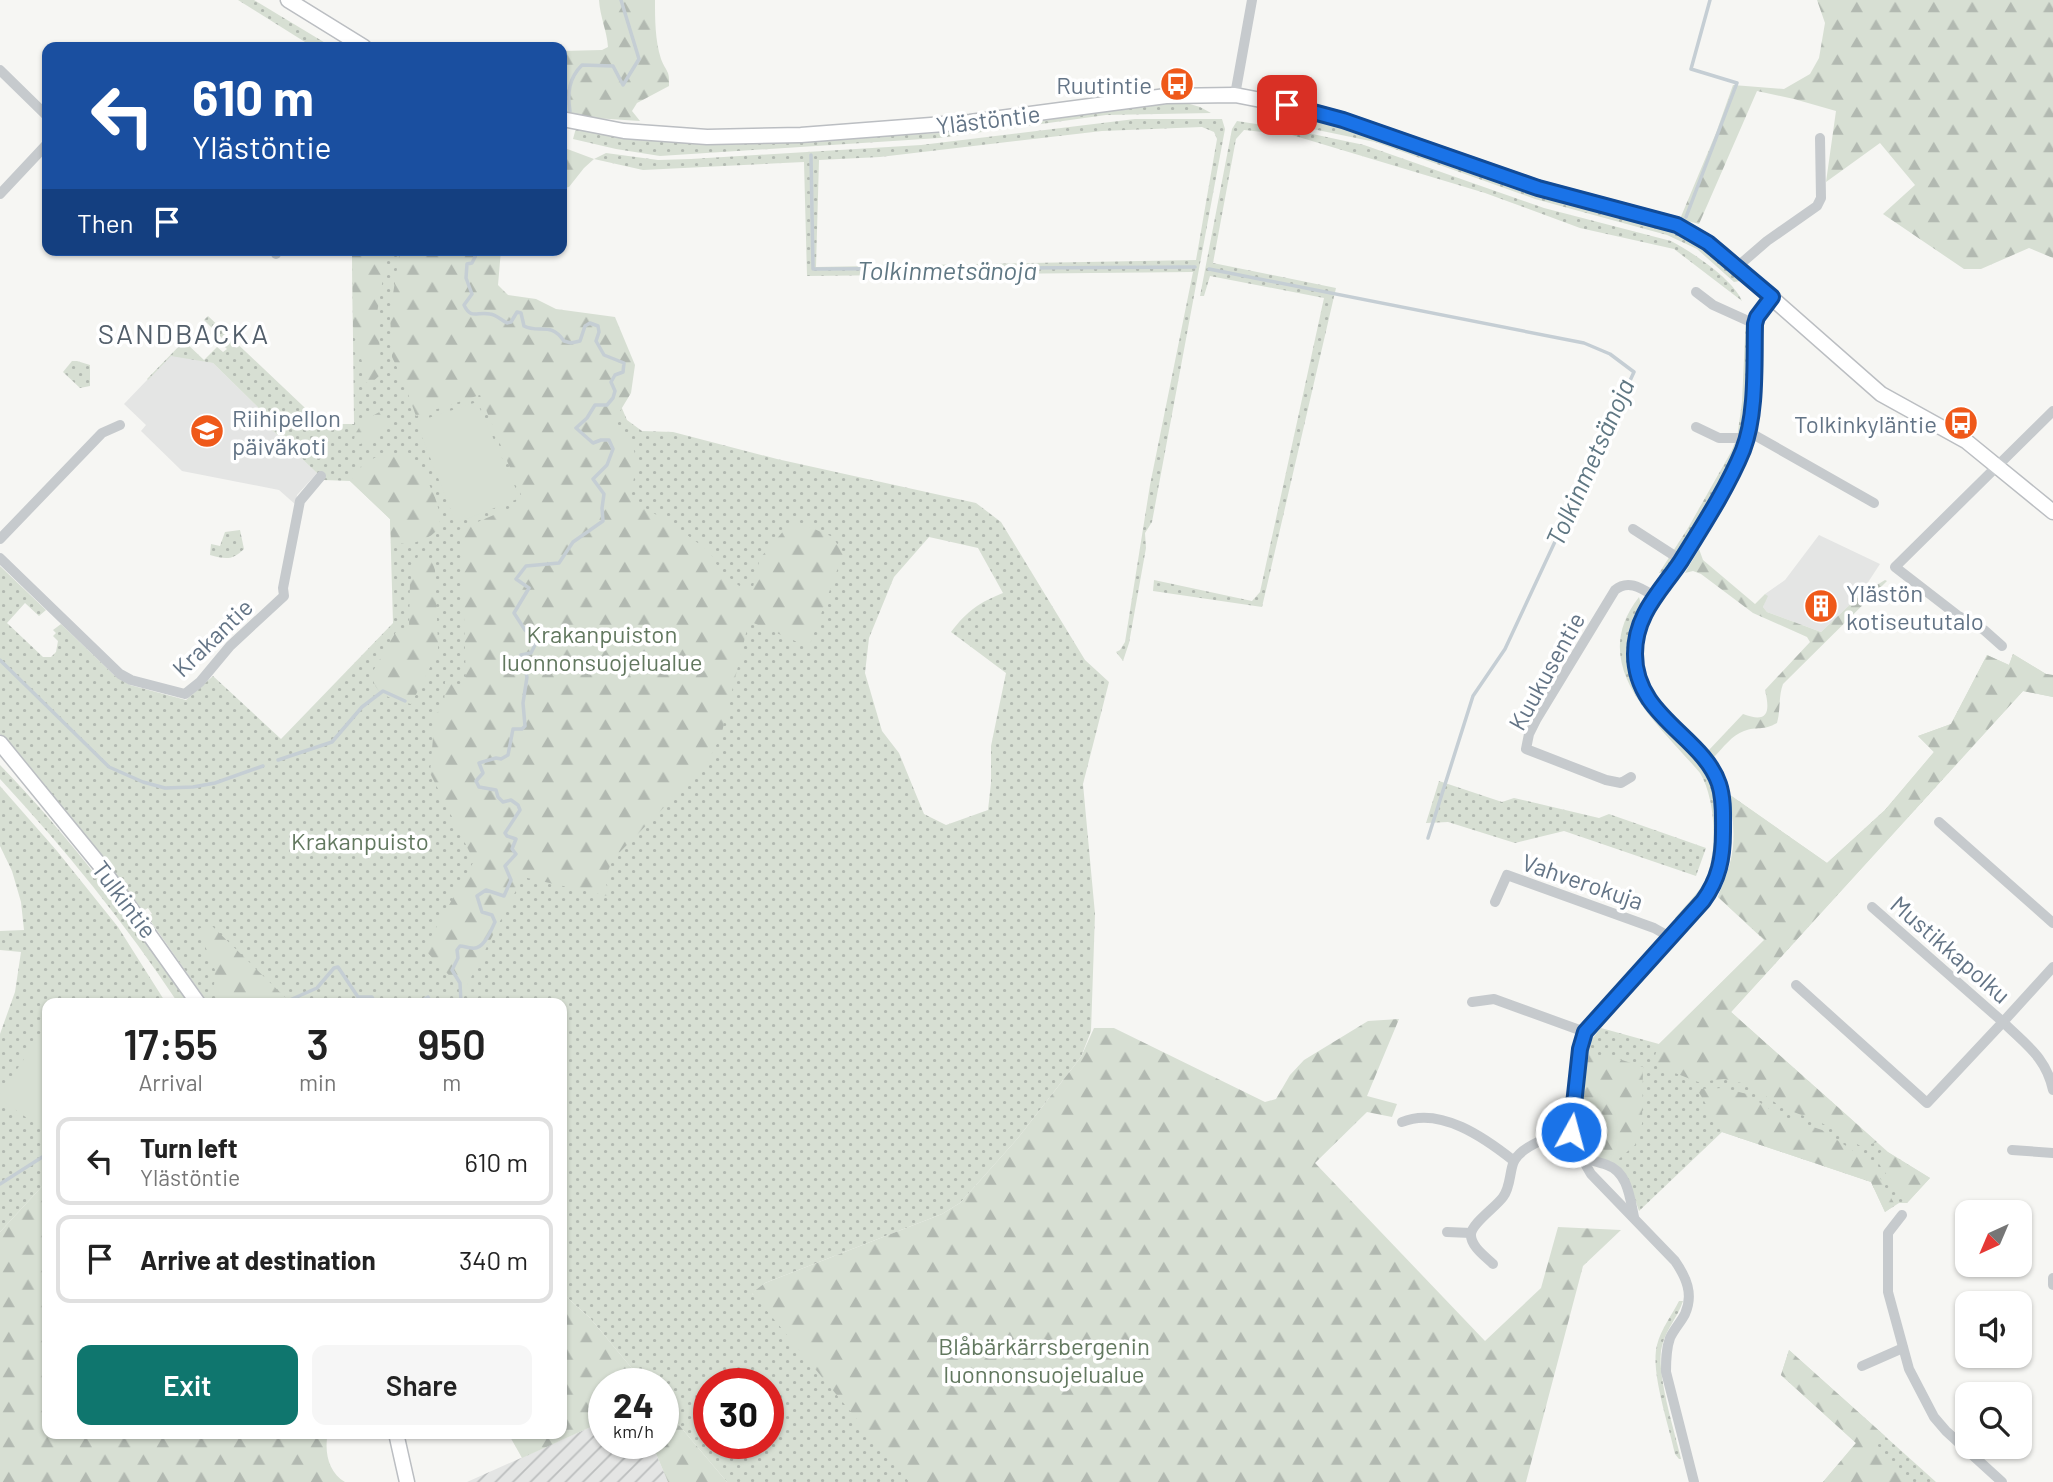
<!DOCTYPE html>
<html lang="en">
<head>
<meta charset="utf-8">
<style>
	:root { --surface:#fff; --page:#f6f6f6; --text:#222; --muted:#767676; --line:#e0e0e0; --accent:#0f766e }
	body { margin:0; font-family:Barlow,sans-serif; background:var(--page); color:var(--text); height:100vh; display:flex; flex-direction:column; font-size:26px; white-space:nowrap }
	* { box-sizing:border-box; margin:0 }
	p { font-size:23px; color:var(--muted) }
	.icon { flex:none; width:38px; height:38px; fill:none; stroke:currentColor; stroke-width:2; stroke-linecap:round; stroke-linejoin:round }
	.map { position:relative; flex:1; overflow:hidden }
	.sheet { position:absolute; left:42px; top:998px; width:525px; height:441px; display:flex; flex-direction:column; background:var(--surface); border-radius:14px; box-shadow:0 2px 5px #0004 }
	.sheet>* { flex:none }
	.guide { position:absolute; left:42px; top:42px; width:525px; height:214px; border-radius:14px; box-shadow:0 2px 5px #0004; background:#1a4fa0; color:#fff; overflow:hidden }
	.needle { width:46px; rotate:224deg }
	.tools { position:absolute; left:1955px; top:1200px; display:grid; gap:14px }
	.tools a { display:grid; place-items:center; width:77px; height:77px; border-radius:14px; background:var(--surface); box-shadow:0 2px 5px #0004; font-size:35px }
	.speed { position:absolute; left:588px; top:1368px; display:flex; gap:14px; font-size:35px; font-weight:700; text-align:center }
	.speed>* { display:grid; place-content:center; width:91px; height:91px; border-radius:50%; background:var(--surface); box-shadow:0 2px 5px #0004; line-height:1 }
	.speed small { font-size:18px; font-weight:400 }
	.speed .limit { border:10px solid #d22; background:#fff; color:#111 }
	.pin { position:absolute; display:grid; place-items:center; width:60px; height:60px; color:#fff; margin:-30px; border-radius:14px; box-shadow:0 4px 10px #0006 }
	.me { position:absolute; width:77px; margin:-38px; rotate:7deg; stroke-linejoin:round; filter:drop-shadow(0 0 5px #0008) }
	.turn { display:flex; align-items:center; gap:24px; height:147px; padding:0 35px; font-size:32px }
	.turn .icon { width:91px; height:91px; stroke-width:2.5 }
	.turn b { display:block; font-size:49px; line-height:60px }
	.then { display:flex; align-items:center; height:66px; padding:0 35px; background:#0003; gap:14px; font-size:26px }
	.eta { display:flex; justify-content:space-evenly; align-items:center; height:119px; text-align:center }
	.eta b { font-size:42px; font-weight:600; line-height:49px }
	.primary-button { display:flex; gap:14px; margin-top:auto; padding:14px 35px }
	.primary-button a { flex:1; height:80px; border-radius:14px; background:var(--accent); color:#fff; font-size:28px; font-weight:600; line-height:80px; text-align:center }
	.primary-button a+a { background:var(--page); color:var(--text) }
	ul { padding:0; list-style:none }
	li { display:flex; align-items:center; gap:21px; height:88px; margin:0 14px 10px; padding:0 21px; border:4px solid var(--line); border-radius:14px }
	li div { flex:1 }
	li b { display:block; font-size:26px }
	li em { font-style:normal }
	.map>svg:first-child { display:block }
	.built { fill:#e4e5e4 }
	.industrial { fill:url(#industrial-furrows) }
	.grass { fill:url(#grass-dots); fill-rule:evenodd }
	.forest { fill:url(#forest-firs) }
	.pitch { fill:#d7dfd3 }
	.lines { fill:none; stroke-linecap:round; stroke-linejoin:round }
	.stream { stroke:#c5ced4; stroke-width:3.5 }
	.major-casing { stroke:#bbbec2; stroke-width:17 }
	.minor { stroke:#c6cacd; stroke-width:10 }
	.major { stroke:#fff; stroke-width:14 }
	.route-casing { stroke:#114b97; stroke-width:18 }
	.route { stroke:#1a73e8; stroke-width:12 }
	.labels { text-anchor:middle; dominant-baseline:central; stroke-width:7; stroke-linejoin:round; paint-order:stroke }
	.poi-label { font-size:24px; fill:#637486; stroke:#fff; text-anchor:end }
	.street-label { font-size:24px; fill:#637486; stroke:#fff }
	.park-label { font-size:24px; fill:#62785f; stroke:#fff }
	.water-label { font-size:26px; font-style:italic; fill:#5f7783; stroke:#fff }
	.quarter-label { font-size:28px; letter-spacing:2px; fill:#525e6a; stroke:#fff }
</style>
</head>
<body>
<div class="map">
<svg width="2053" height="1482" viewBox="0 0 2053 1482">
	<defs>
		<pattern id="industrial-furrows" width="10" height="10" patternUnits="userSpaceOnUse" patternTransform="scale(1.75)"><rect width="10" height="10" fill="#e4e5e4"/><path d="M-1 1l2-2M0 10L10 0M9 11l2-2" fill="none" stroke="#bcbebe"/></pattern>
		<pattern id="grass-dots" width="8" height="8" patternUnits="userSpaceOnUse" patternTransform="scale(1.75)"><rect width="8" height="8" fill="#d7dfd3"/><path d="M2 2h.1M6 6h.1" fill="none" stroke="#b2b9b1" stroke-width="1.8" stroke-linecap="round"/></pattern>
		<pattern id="forest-firs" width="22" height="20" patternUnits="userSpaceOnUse" patternTransform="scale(1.75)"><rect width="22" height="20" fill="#d7dfd3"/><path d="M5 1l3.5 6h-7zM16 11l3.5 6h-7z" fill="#b2b9b1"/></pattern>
	</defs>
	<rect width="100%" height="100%" fill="#f6f6f3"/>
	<g class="built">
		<path d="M171 355 213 363 273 422 272 430 317 473 297 495 296 505 279 490 182 471 141 431 146 425 124 404Z"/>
		<path d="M1819 535 1880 564 1859 596 1821 632 1767 612 1763 607 1767 596 1765 594 1785 580Z"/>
	</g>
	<path class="industrial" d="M604 1421V1444H652L668 1482H467Z"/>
	<g class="grass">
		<path d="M238 0H254L332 47H313Z"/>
		<path d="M1183 102 1200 107 1211 113 1106 115 939 138 660 156 616 149 573 139 576 128 667 142 798 141 939 133Z"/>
		<path d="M1275 116 1317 119 1332 123 1538 196 1654 226 1678 235 1708 252 1740 281 1734 282 1697 249 1667 235 1535 199 1375 142 1274 121Z"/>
		<path d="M1135 119H1222L1225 129 1152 522 1145 533 1146 548 1129 643 1123 661 1116 652 1120 650 1125 642 1150 485 1193 272 807 276 804 162 643 170 594 159 606 153 658 160 691 159 921 145ZM1202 127 1214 132 1217 139 1196 260 816 267 819 160 880 157 1102 131Z"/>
		<path d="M1237 121 1289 129 1364 145 1544 208 1671 241C1692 252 1733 279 1742 301L1674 249 1580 228 1485 193 1292 135 1244 130 1236 139 1213 263 1336 288 1262 607 1153 591 1154 580 1252 601 1260 592 1324 298 1210 276 1204 296H1200L1232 129Z"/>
		<path d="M352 250H473L472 263 615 392 627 420 642 431 673 432 777 459 976 503 1001 522 1085 660 1109 682 1083 784 1095 914 1091 1031 1081 1057 1018 1138 960 1203 942 1214 765 1283 752 1294 1316 1482H727L663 1406V1384H645L590 1318 562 1293V1003H291L288 1000 283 1003H208L147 916 152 914 148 908 143 911 55 800 0 734V566L46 610 39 616 25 603 7 623 43 657H51L56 652 58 641 53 636 56 633 53 630 61 624 115 676 130 685 186 700 213 676 281 739 393 623 390 519 350 481 324 480 319 475 272 430 273 422 213 363 171 356 148 380 147 379 184 341 204 360 217 347 223 352 227 349 221 343 224 340 204 320 208 316 322 424H354ZM929 537 978 548 1003 593C980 602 967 611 951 632L1006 673 991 746V783L988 810 946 825 924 814 899 753 882 731 865 673 869 638 894 577ZM709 1384H768V1444H709Z"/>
		<path d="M1746 316C1753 347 1750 413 1739 444 1731 467 1717 489 1704 510 1692 532 1680 554 1664 573H1659L1688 528 1731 452 1737 438 1742 402Z"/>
		<path d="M72 361H77L90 365V386L80 388 63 372Z"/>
		<path d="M240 530 244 549C232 561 225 559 210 555L211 544 220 546 225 532Z"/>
		<path d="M1639 597C1643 608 1636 618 1634 628 1629 646 1628 663 1634 681 1647 715 1677 737 1700 765 1721 789 1724 855 1709 883 1701 897 1688 909 1678 921L1675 918C1684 907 1695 897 1703 884 1719 857 1716 799 1700 773 1658 723 1585 666 1639 597Z"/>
		<path d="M2013 654 2046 674 2053 675V697L2023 691 1731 1012 1888 1152 1930 1178 1907 1203H1899L1885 1212 1871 1182 1722 1132 1639 1211 1630 1185 1586 1153 1578 1139 1577 1129 1579 1105 1591 1040 1601 1028 1659 1044 1764 940 1718 897C1737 853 1736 841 1730 795L1827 863 1885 810 1934 752 1918 736 1951 724 1987 655 2009 665Z"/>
		<path d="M0 765C71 838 131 919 190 1003H178C125 923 65 849 0 779Z"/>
		<path d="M1439 781 1502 802 1514 798 1599 818 1609 814 1706 848 1696 876 1564 831 1515 843 1448 822 1426 823Z"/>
		<path d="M0 786 57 851 118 927 166 1003H47V1181L0 1232V1034L15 992 21 952 0 950V931L24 930 21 902 12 871 0 846Z"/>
		<path d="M1679 1301H1683C1678 1317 1666 1329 1662 1346 1655 1371 1675 1432 1681 1459H1679L1675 1454C1669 1426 1650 1371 1657 1345 1661 1329 1672 1315 1679 1301Z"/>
		<path d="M1789 1350 1936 1482H1823L1856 1443 1781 1375Z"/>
	</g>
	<g class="forest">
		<path d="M599 0H655C655 19 655 40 661 59 666 72 670 70 669 86L637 103 632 111 640 121 594 118 562 111V51L602 50 608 47C607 31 600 17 599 0Z"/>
		<path d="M1817 0H2053V258L2029 248 1981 269H1964L1883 214 1915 185 1880 143 1826 182 1836 111 1794 99 1757 91 1699 224 1680 219 1716 133 1733 85 1784 89 1810 74 1819 58 1825 23Z"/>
		<path d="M562 147 594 159 584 168 569 187 562 188Z"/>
		<path d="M352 250H385L386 261 377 313 381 363 379 376 370 384 362 381 363 366 353 326Z"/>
		<path d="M400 250H501L498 285 508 295 536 299 556 309 615 317 635 365 631 393 611 426 633 447 637 462 630 499 675 526 710 552 719 569 744 590 753 587 760 558 793 520 833 537 843 554 809 647 749 621 721 736 706 765 613 859 604 880 612 897 523 877 464 991 424 949 474 861 430 773 435 714 444 708 445 681 466 687 463 578 459 530 524 502 480 395 416 416 403 380 392 357 390 313Z"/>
		<path d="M385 410C389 429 373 439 358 445L354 440C356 425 371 415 385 410Z"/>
		<path d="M383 453C391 453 398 453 405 457 423 467 445 506 438 527 435 535 428 537 421 540 409 546 403 545 391 540L390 519 350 481 362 465Z"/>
		<path d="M1699 549 1703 560 1755 604 1765 594 1768 596 1763 607 1767 612 1821 632 1859 596 1885 580 1887 581 1783 684C1778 698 1781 709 1777 723 1763 731 1757 726 1744 731 1732 735 1723 748 1714 757L1708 751 1743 714C1769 724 1770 711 1765 690L1810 642 1807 637 1753 613 1701 574 1693 571 1685 573Z"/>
		<path d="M418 556C428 557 432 560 435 570L438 643V652L411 704C392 700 370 694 373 671L397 630 409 627 410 582Z"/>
		<path d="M2013 654 2046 674 2053 675V697L2023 691 1731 1012 1877 1142 1862 1147 1820 1122 1783 1108 1750 1085 1724 1079 1698 1082 1652 1064 1659 1044 1765 940 1718 897C1736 854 1736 841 1730 795L1827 863 1885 810 1934 752 1918 736 1951 724 1987 655 2009 665Z"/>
		<path d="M210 924 291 1003H219L214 986 215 970 198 929Z"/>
		<path d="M1399 1019 1367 1096 1397 1104 1392 1117 1367 1112 1315 1163 1485 1341 1541 1288 1558 1227 1621 1230 1583 1266 1526 1482H909L752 1293 765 1283 942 1214 960 1203 1018 1138 1081 1057 1094 1028H1114L1265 1102 1276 1099 1290 1075 1304 1060 1368 1021Z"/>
		<path d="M1589 1054 1613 1057 1643 1067 1642 1124 1635 1145 1613 1164C1605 1161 1594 1160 1588 1154 1566 1135 1584 1079 1589 1054Z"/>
		<path d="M1723 1088 1747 1094 1780 1116 1822 1130 1867 1160 1880 1178 1895 1205 1885 1212 1871 1182 1722 1132 1697 1089Z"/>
		<path d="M1884 1150 1930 1178 1907 1203 1874 1157Z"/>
		<path d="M47 1181V1433H328C324 1451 328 1472 345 1482H0V1232Z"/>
		<path d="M562 1293 590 1318 645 1384H604V1421L522 1458 508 1433H562Z"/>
		<path d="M1789 1350 1885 1436 1877 1445 1908 1482H1823L1856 1443 1781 1375Z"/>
		<path d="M663 1406 727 1482H668L652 1444H663Z"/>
	</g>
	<g class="pitch">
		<path d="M477 402 520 498 456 523 416 422Z"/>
		<path d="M46 1027 47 1028V1132L0 1099V1094Z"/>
	</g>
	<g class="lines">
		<g class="stream">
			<path d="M570 111C567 93 569 78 582 65L613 66 623 85 639 59 621 0"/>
			<path d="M811 155 813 269 1195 267"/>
			<path d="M1686 217 1737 83 1691 69 1710 0"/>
			<path d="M1209 269 1584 343 1610 354 1634 372 1505 649 1473 696 1428 838"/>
			<path d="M0 660 109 767 143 782 165 788 193 787 215 783 263 766"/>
			<path d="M278 760 332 742 362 707 383 691 405 701"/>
			<path d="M283 1003 317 988 334 968 338 967 358 997H372L375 1003"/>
			<path d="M406 1003H415"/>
			<path d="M418 1003 428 997 431 1003"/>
			<path d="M461 1003 460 983 452 970 458 958 457 950 460 946C464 946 468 948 472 948 484 950 491 930 495 922L492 915 482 912 477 896 486 890 504 896 511 880 505 866 516 854 512 849 516 839 507 836 505 833 520 810 518 805 511 800 503 802 498 797 496 790 479 787 476 781 483 773 479 763 496 758 501 759 508 755 513 729H522L525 726 523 703 527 677 521 655 531 653 537 641 525 630 514 613 529 588 516 579 526 566 559 563 573 542 603 521 602 508 604 494 593 479 607 465 613 449 609 440H601L593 443 576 428 587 418 595 405H607L613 398 615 391 611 382 615 375 623 372 624 363 604 355 596 341 599 332 598 326 590 323 585 326 580 341 571 343 564 341C550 321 540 334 524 326L521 313 517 312 511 322 507 323C501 320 497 315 490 314 477 311 471 320 464 305L472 294 466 278 467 264 472 263 475 257 473 250"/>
			<path d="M0 1184 47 1154"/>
		</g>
		<g class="major-casing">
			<g id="major">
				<path d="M288 0 364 47"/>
				<path d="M562 119 624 131 707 137 801 135 970 122 1166 96 1235 95 1287 105 1343 120 1538 188 1677 225 1708 243 1722 254 1881 394 1966 441 2053 512"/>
				<path d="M0 743 99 864 198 1003"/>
				<path d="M396 1433 407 1482"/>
			</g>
		</g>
		<g class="minor">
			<path d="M0 70 47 116"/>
			<path d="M1235 95 1252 0"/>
			<path d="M0 194 47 144"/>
			<path d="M276 254V250"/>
			<path d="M1737 267 1767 241 1817 206 1821 198 1820 138"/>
			<path d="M1696 292 1713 305 1755 324"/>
			<path d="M1696 427 1719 438H1747"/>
			<path d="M1749 432 1874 503"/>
			<path d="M1633 529 1681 560"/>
			<path d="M0 539 102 433 120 425"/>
			<path d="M0 558 120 674 131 680 185 694 200 682 230 646 284 596 283 588 300 501 321 476"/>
			<path d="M2002 646 1984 630 1957 615 1895 567 2053 411"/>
			<path d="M1631 777 1621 783 1606 780 1526 749 1529 734 1536 720 1615 590C1628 579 1641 588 1654 596"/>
			<path d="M1939 822 2053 923"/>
			<path d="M1495 902 1507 875 1654 928 1670 937"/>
			<path d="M2053 967 2003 1022C2026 1045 2046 1057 2053 1090"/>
			<path d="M1796 985 1927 1103 2003 1022 1872 907"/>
			<path d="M1472 1002 1494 999 1585 1032"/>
			<path d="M1402 1122C1440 1106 1485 1138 1514 1161"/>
			<path d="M2012 1150 2053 1153"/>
			<path d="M1580 1157C1589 1160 1599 1162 1607 1165 1628 1172 1630 1199 1634 1217"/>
			<path d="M1902 1215 1888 1233V1292L1909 1369 1934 1417 1946 1431 2002 1482"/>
			<path d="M1447 1232 1471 1233"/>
			<path d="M1493 1264C1486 1257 1470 1246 1471 1234 1472 1223 1496 1207 1503 1197 1511 1186 1509 1173 1514 1161 1522 1146 1555 1133 1571 1132"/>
			<path d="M2053 1278V1285"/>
			<path d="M1862 1366 1903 1348"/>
			<path d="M1694 1482 1666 1372C1666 1360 1666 1349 1670 1338 1674 1329 1681 1322 1685 1314 1694 1294 1686 1277 1675 1261L1591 1174 1574 1145 1571 1132 1580 1049 1585 1032 1703 901C1719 879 1723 858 1723 832 1723 816 1724 799 1719 784 1702 736 1635 717 1635 654 1635 617 1658 593 1678 565 1690 548 1700 529 1710 511 1722 491 1734 471 1743 450 1758 412 1754 364 1755 324L1757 317 1772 297"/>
		</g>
		<use href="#major" class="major"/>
	</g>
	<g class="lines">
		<g class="route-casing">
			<path id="route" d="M1287 105 1343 120 1538 188 1677 225 1708 243 1772 297 1757 317 1755 324C1754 363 1757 414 1743 450 1728 487 1702 527 1681 561 1661 591 1635 614 1635 654 1635 717 1703 736 1719 784 1724 799 1723 816 1723 832 1723 858 1719 879 1703 901L1585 1032 1580 1049 1571 1132"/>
		</g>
		<use href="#route" class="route"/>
	</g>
	<defs>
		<g id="bus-disc" transform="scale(1.75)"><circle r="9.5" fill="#ef591a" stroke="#fff"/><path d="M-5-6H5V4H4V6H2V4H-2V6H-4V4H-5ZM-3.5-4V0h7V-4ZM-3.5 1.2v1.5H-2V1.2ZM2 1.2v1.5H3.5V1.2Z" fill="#fff"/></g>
		<g id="school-disc" transform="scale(1.75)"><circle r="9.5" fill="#ef591a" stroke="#fff"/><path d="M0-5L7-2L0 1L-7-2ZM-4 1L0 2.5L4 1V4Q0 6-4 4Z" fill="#fff"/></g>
		<g id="building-disc" transform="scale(1.75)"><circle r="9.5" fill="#ef591a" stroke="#fff"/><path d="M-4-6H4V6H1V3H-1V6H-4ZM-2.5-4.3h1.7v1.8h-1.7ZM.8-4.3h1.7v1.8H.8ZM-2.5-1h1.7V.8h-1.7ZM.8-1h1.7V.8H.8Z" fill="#fff"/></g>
	</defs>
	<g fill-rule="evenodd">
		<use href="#bus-disc" x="1177" y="84"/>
		<use href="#bus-disc" x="1961" y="423"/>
		<use href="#school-disc" x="207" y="431"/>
		<use href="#building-disc" x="1821" y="606"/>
	</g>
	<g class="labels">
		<g class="poi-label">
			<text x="1152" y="84">Ruutintie</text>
			<text x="232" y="417" text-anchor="start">Riihipellon<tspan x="232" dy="28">päiväkoti</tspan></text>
			<text x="1937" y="423">Tolkinkyläntie</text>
			<text x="1846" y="592" text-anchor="start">Ylästön<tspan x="1846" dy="28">kotiseututalo</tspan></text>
		</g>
		<g class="street-label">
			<text transform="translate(988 119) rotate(-7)">Ylästöntie</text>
			<text transform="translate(212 637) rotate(-44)">Krakantie</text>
			<text transform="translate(1546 671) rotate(-61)">Kuukusentie</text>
			<text transform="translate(1583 881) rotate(19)">Vahverokuja</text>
			<text transform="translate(125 899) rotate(53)">Tulkintie</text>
			<text transform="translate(1951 949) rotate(41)">Mustikkapolku</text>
		</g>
		<g class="park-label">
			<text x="602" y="633">Krakanpuiston<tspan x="602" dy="28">luonnonsuojelualue</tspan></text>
			<text x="360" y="840">Krakanpuisto</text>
			<text x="1044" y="1345">Blåbärkärrsbergenin<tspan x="1044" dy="28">luonnonsuojelualue</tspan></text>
		</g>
		<g class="water-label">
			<text x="947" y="269">Tolkinmetsänoja</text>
			<text transform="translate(1589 462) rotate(-66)">Tolkinmetsänoja</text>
		</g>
		<g class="quarter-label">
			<text x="184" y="333">SANDBACKA</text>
		</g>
	</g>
</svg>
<div class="tools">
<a><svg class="needle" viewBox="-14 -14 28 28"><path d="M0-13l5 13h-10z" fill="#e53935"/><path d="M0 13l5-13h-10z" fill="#767676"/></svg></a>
<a><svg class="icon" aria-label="sound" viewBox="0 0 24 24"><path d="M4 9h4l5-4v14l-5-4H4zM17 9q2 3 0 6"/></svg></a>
<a><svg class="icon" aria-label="search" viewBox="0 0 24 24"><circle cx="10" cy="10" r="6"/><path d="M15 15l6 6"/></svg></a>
</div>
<div class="speed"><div>24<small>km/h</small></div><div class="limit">30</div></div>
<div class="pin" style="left:1287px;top:105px;background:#d93025"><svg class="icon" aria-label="arrive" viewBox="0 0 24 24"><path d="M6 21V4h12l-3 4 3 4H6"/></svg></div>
<svg class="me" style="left:1571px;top:1132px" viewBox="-20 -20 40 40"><circle r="17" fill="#1a73e8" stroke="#fff" stroke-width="3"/><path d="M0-11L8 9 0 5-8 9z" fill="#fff"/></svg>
<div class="guide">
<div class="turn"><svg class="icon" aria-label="left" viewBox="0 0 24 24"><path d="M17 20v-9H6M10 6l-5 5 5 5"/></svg><div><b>610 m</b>Ylästöntie</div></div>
<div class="then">Then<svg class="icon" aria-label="arrive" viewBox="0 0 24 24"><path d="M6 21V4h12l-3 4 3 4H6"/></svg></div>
</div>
<section class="sheet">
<div class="eta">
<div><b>17:55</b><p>Arrival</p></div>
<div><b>3</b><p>min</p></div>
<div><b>950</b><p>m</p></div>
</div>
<ul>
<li><svg class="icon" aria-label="left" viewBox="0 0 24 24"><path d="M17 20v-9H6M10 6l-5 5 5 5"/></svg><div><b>Turn left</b><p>Ylästöntie</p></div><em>610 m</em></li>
<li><svg class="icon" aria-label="arrive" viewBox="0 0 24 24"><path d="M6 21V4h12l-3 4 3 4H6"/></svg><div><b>Arrive at destination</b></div><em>340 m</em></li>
</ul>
<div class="primary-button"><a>Exit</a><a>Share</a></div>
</section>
</div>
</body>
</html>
